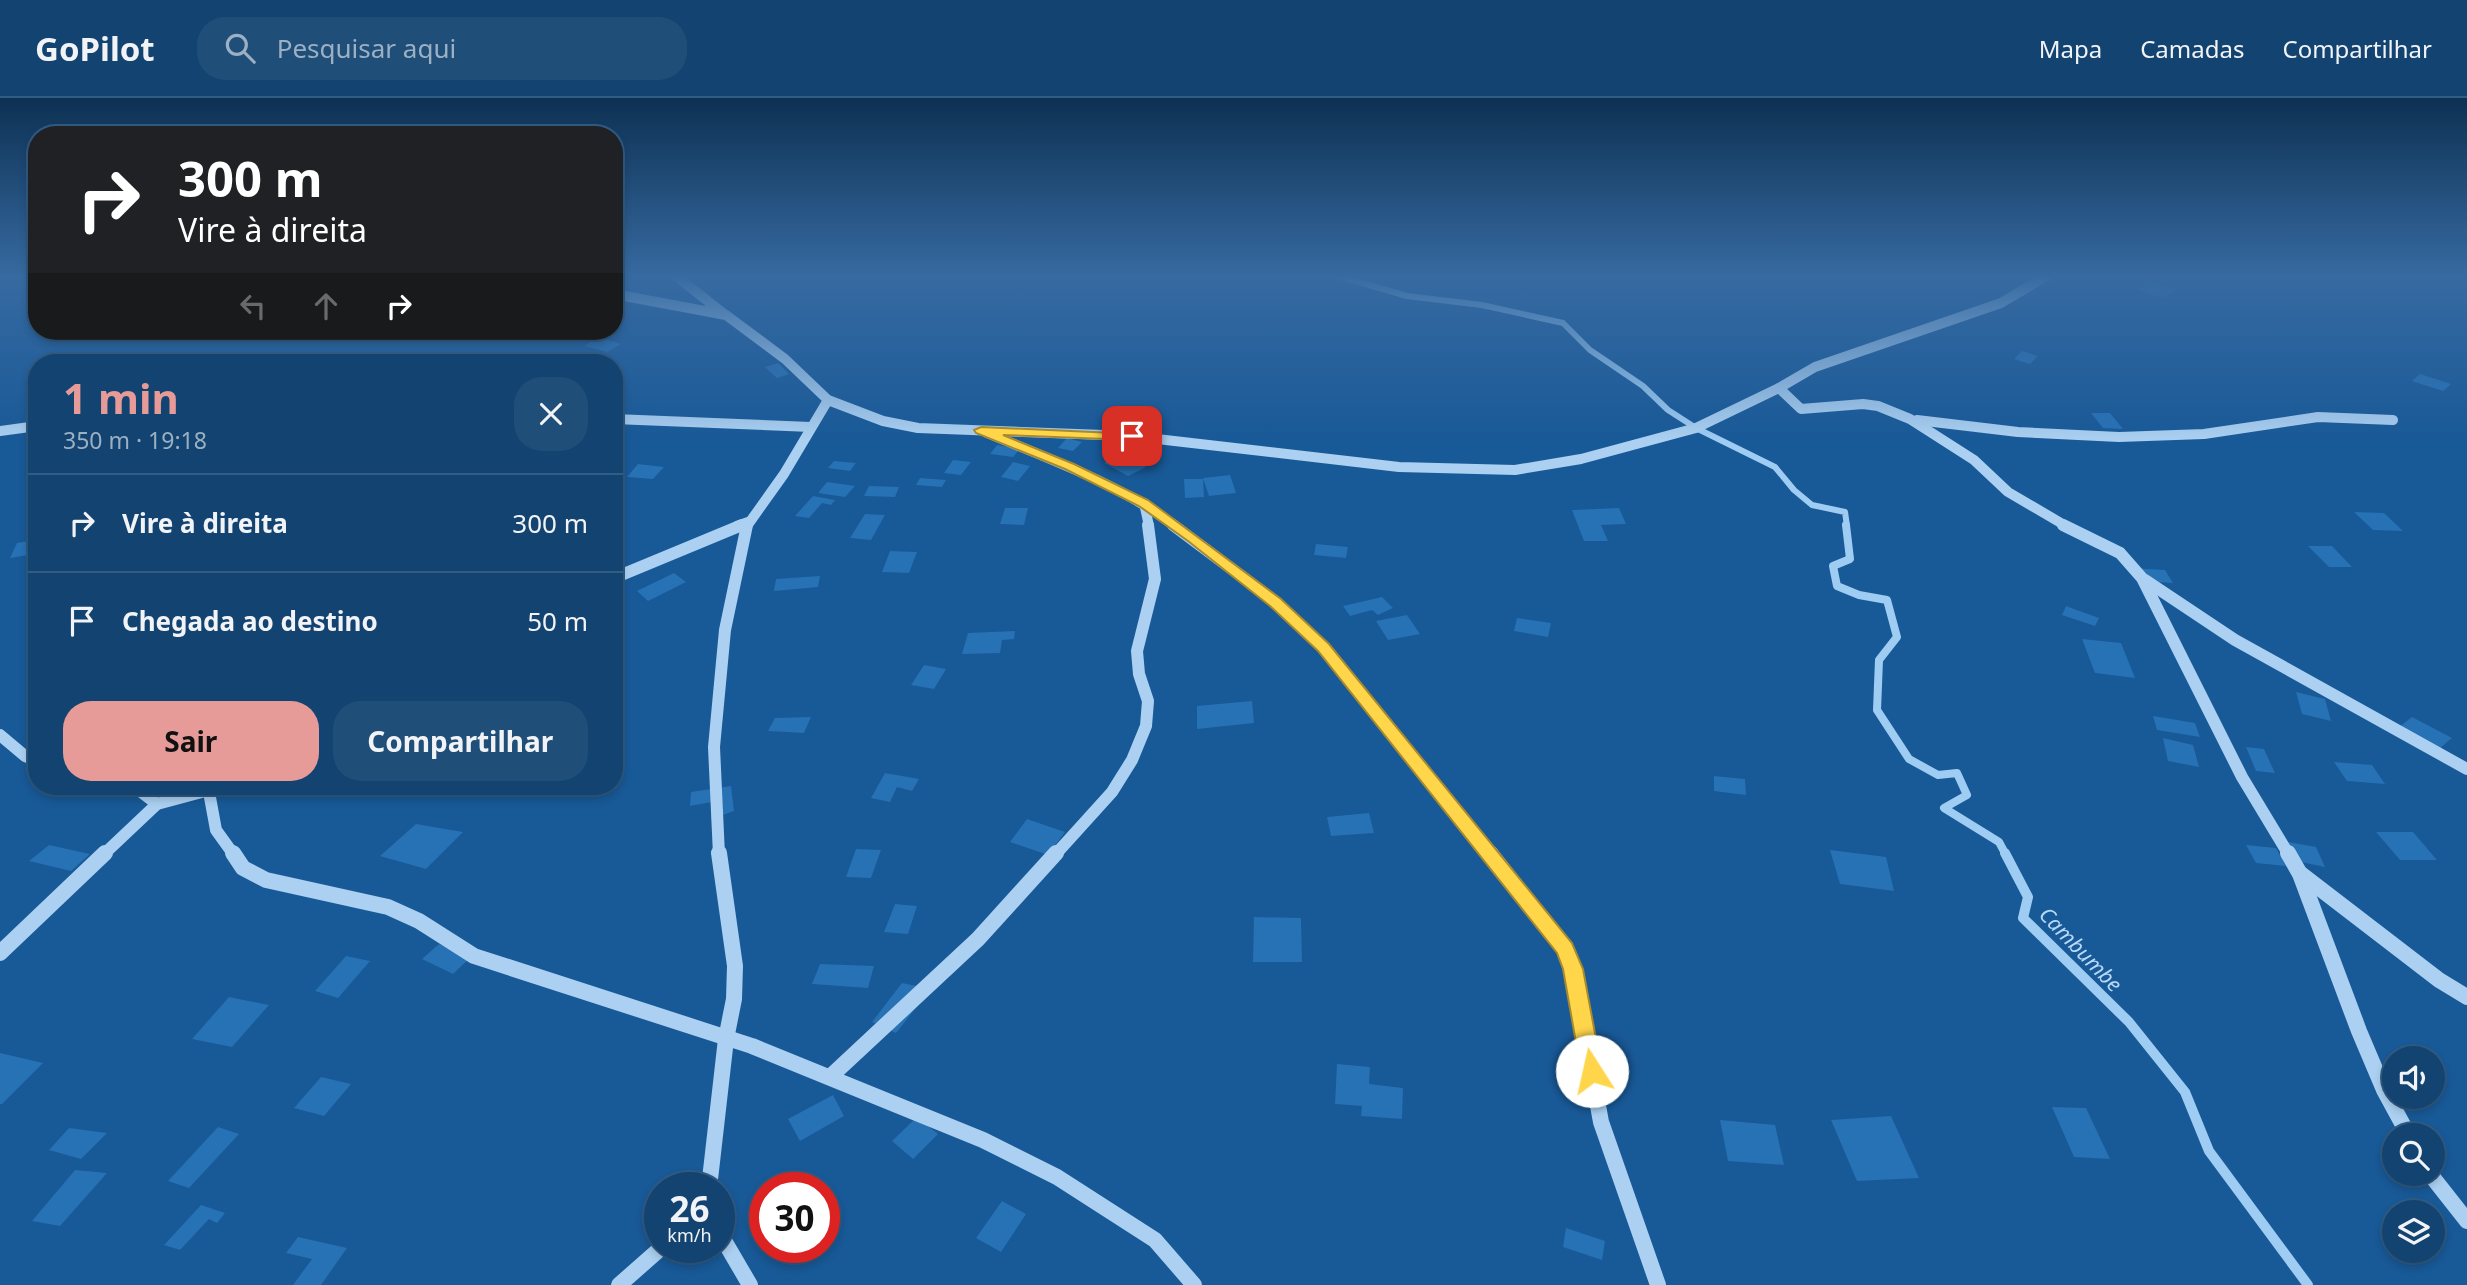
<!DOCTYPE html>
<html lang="pt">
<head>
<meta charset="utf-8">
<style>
	:root { --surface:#124371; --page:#1f4e79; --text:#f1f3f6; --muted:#9cb0c3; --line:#315c84; --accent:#e69b98 }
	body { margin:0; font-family:"Noto Sans",sans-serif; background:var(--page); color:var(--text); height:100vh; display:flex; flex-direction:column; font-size:26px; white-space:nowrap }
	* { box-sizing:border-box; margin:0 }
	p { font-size:23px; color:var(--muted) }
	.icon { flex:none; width:38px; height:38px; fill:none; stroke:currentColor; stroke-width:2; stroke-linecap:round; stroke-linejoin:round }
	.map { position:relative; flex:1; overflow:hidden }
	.panel { position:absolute; left:28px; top:256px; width:595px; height:441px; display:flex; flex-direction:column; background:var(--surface); border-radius:28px; box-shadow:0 4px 10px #0003,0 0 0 2px var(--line) }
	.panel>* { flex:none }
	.guide { position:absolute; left:28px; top:28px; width:595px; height:214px; border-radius:28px; box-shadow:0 4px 10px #0003,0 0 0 2px var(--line); background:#202124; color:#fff; overflow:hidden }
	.buttons { position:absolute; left:2382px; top:948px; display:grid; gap:14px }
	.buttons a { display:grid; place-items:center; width:63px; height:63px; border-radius:50%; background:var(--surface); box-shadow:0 4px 10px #0003,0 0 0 2px var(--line); font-size:35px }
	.speed { position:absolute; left:644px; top:1074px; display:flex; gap:14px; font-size:35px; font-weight:700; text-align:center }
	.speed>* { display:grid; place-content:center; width:91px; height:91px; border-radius:50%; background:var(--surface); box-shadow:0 4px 10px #0003,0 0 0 2px var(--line); line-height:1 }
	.speed small { font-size:18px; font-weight:400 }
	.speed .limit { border:10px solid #d22; background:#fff; color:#111 }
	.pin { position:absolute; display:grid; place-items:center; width:60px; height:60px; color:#fff; margin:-30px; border-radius:14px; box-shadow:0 4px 10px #0006 }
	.me { position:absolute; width:77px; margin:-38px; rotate:350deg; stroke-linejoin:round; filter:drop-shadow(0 0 5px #0008) }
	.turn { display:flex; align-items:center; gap:24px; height:147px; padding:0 35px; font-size:32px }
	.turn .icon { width:91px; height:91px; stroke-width:2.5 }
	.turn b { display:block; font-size:49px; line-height:60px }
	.lanes { display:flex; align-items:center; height:66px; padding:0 35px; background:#0003; justify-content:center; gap:35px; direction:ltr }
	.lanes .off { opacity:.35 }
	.round { display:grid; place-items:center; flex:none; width:74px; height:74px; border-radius:28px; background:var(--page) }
	.headline { display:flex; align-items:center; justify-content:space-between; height:119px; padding:0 35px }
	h1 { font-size:42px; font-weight:700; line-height:52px; color:var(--accent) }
	.button { display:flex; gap:14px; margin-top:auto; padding:14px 35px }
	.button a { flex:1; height:80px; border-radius:28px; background:var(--accent); color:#111; font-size:28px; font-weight:700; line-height:80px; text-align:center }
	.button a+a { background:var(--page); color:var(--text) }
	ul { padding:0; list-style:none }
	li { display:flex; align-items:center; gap:21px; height:98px; padding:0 35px; border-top:2px solid var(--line) }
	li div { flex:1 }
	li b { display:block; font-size:26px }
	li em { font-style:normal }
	header { display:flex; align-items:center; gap:42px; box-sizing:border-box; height:98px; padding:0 35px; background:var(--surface); border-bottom:2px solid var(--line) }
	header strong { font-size:33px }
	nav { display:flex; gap:38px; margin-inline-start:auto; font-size:24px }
	.search { width:490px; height:63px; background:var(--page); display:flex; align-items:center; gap:18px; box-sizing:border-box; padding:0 24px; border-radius:28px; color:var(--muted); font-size:26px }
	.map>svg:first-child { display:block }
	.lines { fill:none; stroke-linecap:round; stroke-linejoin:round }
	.stream-far2 { stroke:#9eccf3; stroke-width:6 }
	.stream-far1 { stroke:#9eccf3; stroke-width:8 }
	.stream { stroke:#9eccf3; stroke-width:10 }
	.building { fill:#2771b5 }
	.minor-far2 { stroke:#abd0f1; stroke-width:10 }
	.minor-far1 { stroke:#abd0f1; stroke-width:12 }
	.minor { stroke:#abd0f1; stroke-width:16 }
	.route { fill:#ffd54a; stroke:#a68a30; stroke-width:2 }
	.labels { text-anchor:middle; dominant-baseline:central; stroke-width:7; stroke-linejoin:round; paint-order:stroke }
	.water-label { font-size:21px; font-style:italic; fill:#b7d9f7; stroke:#185997 }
</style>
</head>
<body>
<header>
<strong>GoPilot</strong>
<div class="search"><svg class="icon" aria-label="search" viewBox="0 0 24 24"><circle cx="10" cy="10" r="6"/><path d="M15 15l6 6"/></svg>Pesquisar aqui</div>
<nav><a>Mapa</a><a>Camadas</a><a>Compartilhar</a></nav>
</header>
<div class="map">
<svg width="2467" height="1187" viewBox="0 0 2467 1187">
	<rect width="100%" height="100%" fill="#185997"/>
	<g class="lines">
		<path class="stream-far2" d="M1335 177 1407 198 1482 207 1563 225 1590 252 1643 288 1668 312 1696 330 1775 369 1794 392 1812 407 1845 414 1847 428"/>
		<path class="stream-far1" d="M1846 427 1850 461 1833 468 1837 488 1859 497 1887 502 1897 539 1879 562 1877 612 1909 661 1938 677 1957 675 1967 697 1944 710 1999 744 2006 757"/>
		<path class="stream" d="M2005 755 2028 799 2023 820 2129 924 2185 994 2209 1053 2308 1187"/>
	</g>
	<g class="building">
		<path d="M2149 183 2176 192 2163 200 2137 191Z"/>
		<path d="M342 233H375L361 244 330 242Z"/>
		<path d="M599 239 621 246 607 254 584 248Z"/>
		<path d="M2022 253 2038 258 2030 266 2014 261Z"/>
		<path d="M778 265 789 276 777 280 765 269Z"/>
		<path d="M2420 276 2451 286 2443 293 2412 283Z"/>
		<path d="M2091 315H2110L2123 331 2103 330Z"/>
		<path d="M1067 340 1082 344 1073 353 1058 350Z"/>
		<path d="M997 347 1020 351 1013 359 990 356Z"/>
		<path d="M1123 355 1146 369 1128 378 1104 365Z"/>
		<path d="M953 362 971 364 961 377 944 375Z"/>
		<path d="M834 363 856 365 850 373 828 370Z"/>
		<path d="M1013 364 1030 368 1018 383 1001 379Z"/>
		<path d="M638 366 664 369 653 381 627 379Z"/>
		<path d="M1230 377 1236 395 1209 398 1203 380Z"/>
		<path d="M920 380 946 382 942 389 916 387Z"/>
		<path d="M1184 381H1203L1204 399 1185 400Z"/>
		<path d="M827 384 855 388 845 399 818 395Z"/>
		<path d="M869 388 899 389 895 399 864 398Z"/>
		<path d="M813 398 835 402 831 407 822 405 809 420 795 418Z"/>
		<path d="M1005 410H1028L1024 427 1000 426Z"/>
		<path d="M1619 410 1626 426 1601 427 1608 443H1584L1572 412Z"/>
		<path d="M2354 414 2384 415 2403 433 2373 432Z"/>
		<path d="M865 416 885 417 871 442 850 440Z"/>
		<path d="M35 442 28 457 10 460 17 445Z"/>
		<path d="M1316 446 1348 449 1346 460 1314 457Z"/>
		<path d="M2308 448H2332L2352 469H2329Z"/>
		<path d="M890 453 917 454 909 475 882 474Z"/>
		<path d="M2131 470 2165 472 2173 485 2139 483Z"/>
		<path d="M674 475 686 484 648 503 637 493Z"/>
		<path d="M820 478 818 489 774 493 776 481Z"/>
		<path d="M1382 499 1393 510 1378 517 1372 512 1350 518 1343 508Z"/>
		<path d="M2066 508 2099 520 2095 528 2062 517Z"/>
		<path d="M1407 517 1420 536 1388 542 1376 523Z"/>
		<path d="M1517 520 1551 525 1548 539 1514 533Z"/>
		<path d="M1015 533 1014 541 1002 542 1000 555 962 556 968 535Z"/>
		<path d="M2082 541 2121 545 2135 580 2095 575Z"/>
		<path d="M924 567 946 571 934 591 911 587Z"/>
		<path d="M2296 594 2325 601 2331 623 2302 616Z"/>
		<path d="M1252 603 1254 625 1197 631V608Z"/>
		<path d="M2153 618 2195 625 2200 639 2157 632Z"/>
		<path d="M811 619 804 635 768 633 775 620Z"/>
		<path d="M2412 619 2452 640 2439 651 2399 629Z"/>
		<path d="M2163 640 2193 647 2199 669 2168 663Z"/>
		<path d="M2246 649 2264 651 2275 675 2256 673Z"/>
		<path d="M2334 664 2372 667 2385 686 2347 683Z"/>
		<path d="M885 675 919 681 912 693 897 689 890 704 871 700Z"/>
		<path d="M1714 678 1745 681 1746 697 1714 693Z"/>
		<path d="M731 688 734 713 711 721 712 704 690 708 691 694Z"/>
		<path d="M1369 715 1374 735 1331 738 1327 719Z"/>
		<path d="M1027 721 1065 734 1048 757 1010 744Z"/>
		<path d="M416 726 463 734 426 771 380 758Z"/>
		<path d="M2376 734H2413L2437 762H2400Z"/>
		<path d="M2288 744 2316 749 2325 769 2296 763Z"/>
		<path d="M49 747 90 756 71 773 29 763Z"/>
		<path d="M2246 747 2276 750 2286 768 2256 765Z"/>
		<path d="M856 751 881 752 871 780 846 779Z"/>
		<path d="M1830 752 1886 759 1894 793 1840 786Z"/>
		<path d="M895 806 917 808 908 836 884 834Z"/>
		<path d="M1254 819 1301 820 1302 864H1253Z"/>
		<path d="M439 846 470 860 453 876 422 861Z"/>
		<path d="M346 858 370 863 338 900 315 893Z"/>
		<path d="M820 866 874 868 868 890 812 886Z"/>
		<path d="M902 885 931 891 896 935 872 924Z"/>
		<path d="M229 899 269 907 232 949 192 941Z"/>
		<path d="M0 955 43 965 2 1006H0Z"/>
		<path d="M1337 966 1370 969 1369 986 1403 990 1402 1021 1361 1018 1362 1008 1335 1006Z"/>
		<path d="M321 979 351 986 324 1018 294 1010Z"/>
		<path d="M833 997 844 1018 800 1043 788 1021Z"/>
		<path d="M2052 1009 2086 1010 2110 1061 2074 1059Z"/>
		<path d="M1891 1018 1919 1080 1857 1083 1831 1022Z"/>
		<path d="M917 1019 938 1036 913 1061 892 1043Z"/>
		<path d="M1720 1022 1775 1027 1784 1067 1728 1063Z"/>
		<path d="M218 1029 239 1036 189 1090 168 1083Z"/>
		<path d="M69 1030 107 1035 81 1061 49 1052Z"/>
		<path d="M75 1072 107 1075 60 1128 32 1123Z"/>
		<path d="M1002 1103 1026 1116 1001 1154 976 1140Z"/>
		<path d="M201 1107 225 1115 217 1125 209 1121 180 1152 164 1147Z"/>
		<path d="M1566 1130 1605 1143 1602 1162 1563 1149Z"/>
		<path d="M298 1139 347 1150 321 1187H293L312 1161 286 1155Z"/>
	</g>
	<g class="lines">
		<g class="minor-far2">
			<path d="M675 177 724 216"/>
			<path d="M614 196 726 217 785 261 828 302 883 323 918 330 1131 338 1399 369 1515 372 1581 361 1696 330 1779 290 1815 269 2001 205 2048 177"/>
			<path d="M1779 290 1801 311 1863 306 1878 308 1910 321 1974 362 2008 394 2066 428"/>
			<path d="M614 321 811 329"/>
			<path d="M1917 322 2018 334 2119 339 2204 336 2318 319 2393 322"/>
			<path d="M0 333 37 328"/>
			<path d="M987 335C1052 362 1119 386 1175 428"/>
			<path d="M1144 405 1149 428"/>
			<path d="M737 428 748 424"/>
			<path d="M747 428 784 376 828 302"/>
		</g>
		<g class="minor-far1">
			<path d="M1173 427 1276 504 1324 550 1491 757"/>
			<path d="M2063 427 2120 455 2142 480 2242 679 2289 757"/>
			<path d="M614 480 742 427"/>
			<path d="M2145 482 2235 542 2467 671"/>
			<path d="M0 637 25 658 37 663"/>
			<path d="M111 688 140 693 157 706"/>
			<path d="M209 694 216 732 234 757"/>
			<path d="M103 757 157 706 224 688"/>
			<path d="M719 757 714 649 725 532 747 427"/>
			<path d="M1055 757 1112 694 1132 662 1146 628 1148 603 1139 576 1137 553 1155 481 1148 427"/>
		</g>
		<g class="minor">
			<path d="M233 755 243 770 266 782 388 809 419 823 474 858 752 948 983 1042 1057 1079 1155 1142 1194 1187"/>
			<path d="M1490 755 1565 851 1573 871 1601 1024 1658 1187"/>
			<path d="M2288 755 2300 776 2359 933 2384 992 2409 1038"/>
			<path d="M2301 776 2439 882 2467 899"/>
			<path d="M0 855 105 755"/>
			<path d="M831 978 978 841 1056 755"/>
			<path d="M2430 1076 2467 1123"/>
			<path d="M709 1090 726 941 734 901 735 868 719 755"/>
			<path d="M719 1134 750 1187"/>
			<path d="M619 1187 661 1150"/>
		</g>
	</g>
	<linearGradient id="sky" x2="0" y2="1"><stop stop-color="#0d3153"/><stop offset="0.52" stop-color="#376aa1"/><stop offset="1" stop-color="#376aa1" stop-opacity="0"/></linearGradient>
	<rect width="2467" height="343" fill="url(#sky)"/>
	<path class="route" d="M981 329 1136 336V341L1132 342 1003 337 1074 366 1148 402 1281 501 1329 546 1572 845 1583 871 1602 973 1599 980 1592 983 1584 980 1581 973 1563 871 1557 855 1318 553 1270 508 1188 443 1139 408 1065 371 976 335 974 332Z"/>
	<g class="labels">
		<g class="water-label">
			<text transform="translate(2081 851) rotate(46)">Cambumbe</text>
		</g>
	</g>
</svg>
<div class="buttons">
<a><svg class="icon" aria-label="sound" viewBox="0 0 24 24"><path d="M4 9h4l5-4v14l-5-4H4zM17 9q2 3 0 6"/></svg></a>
<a><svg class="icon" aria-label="search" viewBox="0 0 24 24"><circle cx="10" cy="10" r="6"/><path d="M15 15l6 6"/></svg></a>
<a><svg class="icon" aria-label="layers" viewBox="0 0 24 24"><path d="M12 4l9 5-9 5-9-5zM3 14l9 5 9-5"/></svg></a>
</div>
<div class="speed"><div>26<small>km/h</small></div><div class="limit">30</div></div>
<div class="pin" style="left:1132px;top:338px;background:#d93025"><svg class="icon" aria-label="arrive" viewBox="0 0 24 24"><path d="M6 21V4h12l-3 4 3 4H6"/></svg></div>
<svg class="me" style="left:1592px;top:973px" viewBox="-20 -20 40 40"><circle r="19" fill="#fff"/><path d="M0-13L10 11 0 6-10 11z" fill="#ffd54a"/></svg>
<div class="guide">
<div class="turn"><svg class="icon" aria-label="right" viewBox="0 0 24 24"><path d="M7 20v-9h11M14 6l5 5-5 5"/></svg><div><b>300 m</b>Vire à direita</div></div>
<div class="lanes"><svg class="icon off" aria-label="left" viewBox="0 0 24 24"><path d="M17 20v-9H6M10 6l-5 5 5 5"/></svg><svg class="icon off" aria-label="ahead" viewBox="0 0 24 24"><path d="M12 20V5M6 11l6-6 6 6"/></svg><svg class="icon" aria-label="right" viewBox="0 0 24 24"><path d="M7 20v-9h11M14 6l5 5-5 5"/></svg></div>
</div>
<section class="panel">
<div class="headline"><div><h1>1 min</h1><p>350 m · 19:18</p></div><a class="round"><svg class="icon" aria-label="close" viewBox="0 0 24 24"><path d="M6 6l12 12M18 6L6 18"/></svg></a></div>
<ul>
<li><svg class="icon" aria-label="right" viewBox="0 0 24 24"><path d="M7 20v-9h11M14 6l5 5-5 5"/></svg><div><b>Vire à direita</b></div><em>300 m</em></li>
<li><svg class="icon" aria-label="arrive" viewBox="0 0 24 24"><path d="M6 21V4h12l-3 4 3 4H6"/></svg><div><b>Chegada ao destino</b></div><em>50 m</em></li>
</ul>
<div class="button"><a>Sair</a><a>Compartilhar</a></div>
</section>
</div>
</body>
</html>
